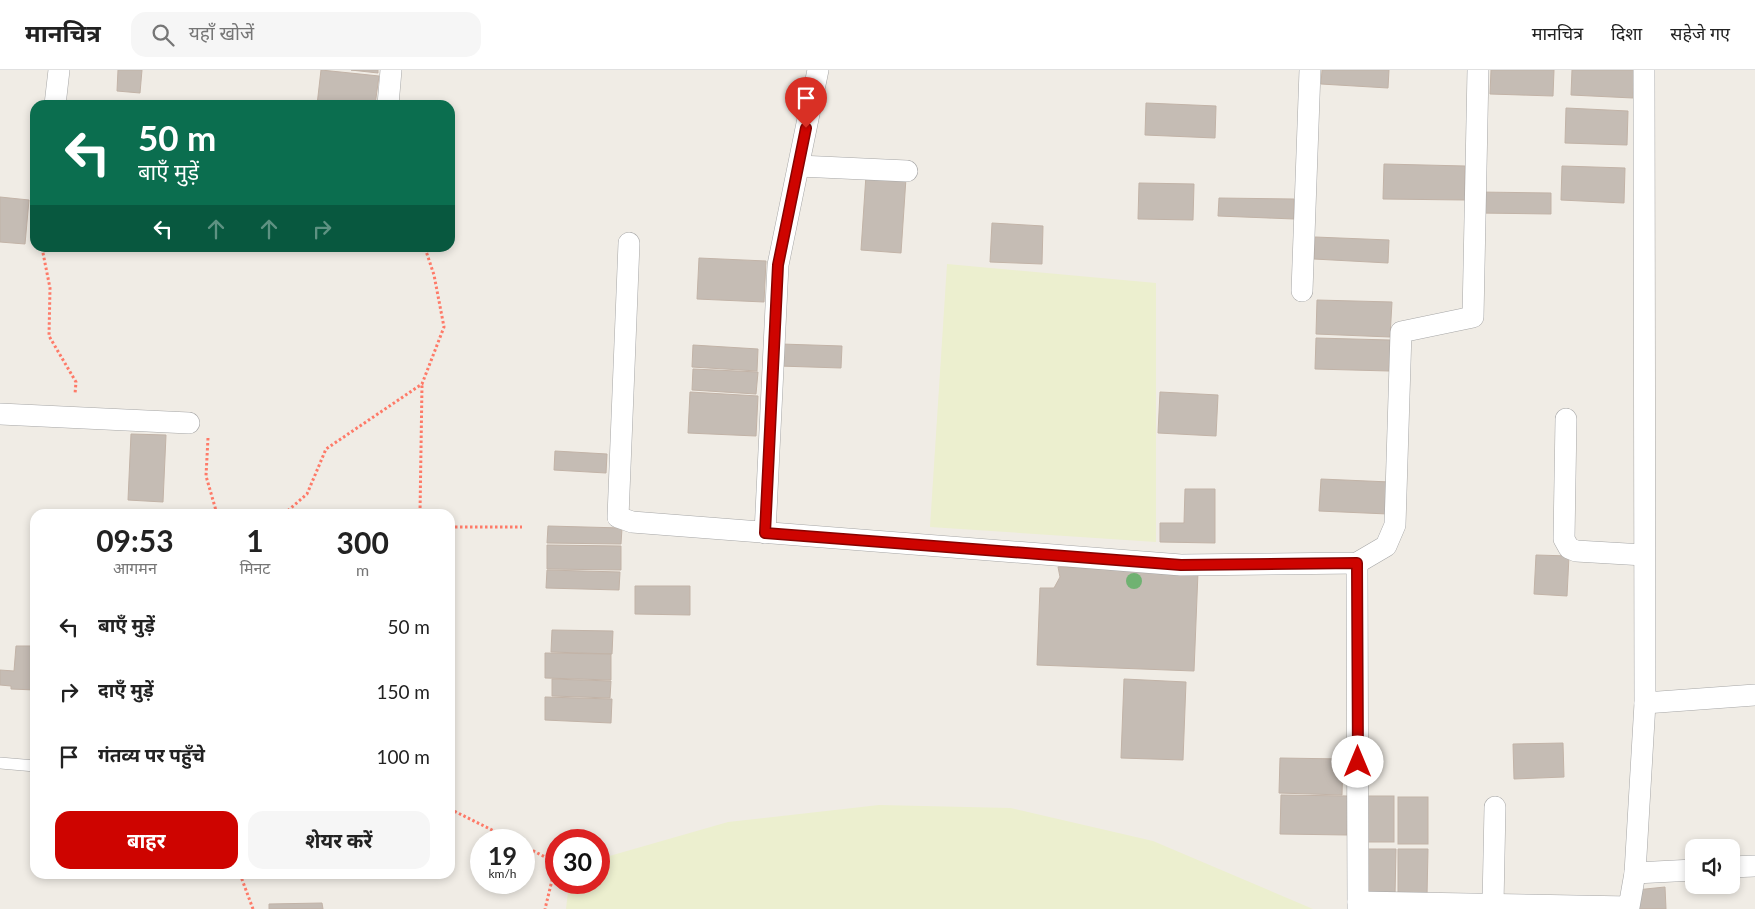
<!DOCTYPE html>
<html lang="hi">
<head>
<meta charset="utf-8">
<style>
	:root { --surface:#fff; --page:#f6f6f6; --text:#222; --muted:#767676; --line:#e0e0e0; --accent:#ce0400 }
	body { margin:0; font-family:Lato,"Noto Sans Devanagari",sans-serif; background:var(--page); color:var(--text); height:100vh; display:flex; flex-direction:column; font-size:19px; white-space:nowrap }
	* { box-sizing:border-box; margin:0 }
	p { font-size:16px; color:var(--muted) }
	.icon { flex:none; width:28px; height:28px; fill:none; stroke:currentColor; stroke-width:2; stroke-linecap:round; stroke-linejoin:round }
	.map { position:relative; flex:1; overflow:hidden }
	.details { position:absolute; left:30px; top:439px; width:425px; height:370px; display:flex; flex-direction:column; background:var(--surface); border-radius:15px; box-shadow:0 2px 8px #0003 }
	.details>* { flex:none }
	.top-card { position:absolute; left:30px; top:30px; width:425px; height:152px; border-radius:15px; box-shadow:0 2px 8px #0003; background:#0b6e4f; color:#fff; overflow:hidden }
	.fabs { position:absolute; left:1685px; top:769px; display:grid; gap:10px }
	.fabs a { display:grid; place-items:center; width:55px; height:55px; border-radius:10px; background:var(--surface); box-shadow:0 2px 8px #0003; font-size:25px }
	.speed { position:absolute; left:470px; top:759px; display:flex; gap:10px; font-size:25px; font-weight:700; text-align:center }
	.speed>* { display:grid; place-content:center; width:65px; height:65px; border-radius:50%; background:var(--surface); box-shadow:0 2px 8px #0003; line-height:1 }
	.speed small { font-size:12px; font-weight:400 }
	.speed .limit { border:8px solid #d22; background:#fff; color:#111 }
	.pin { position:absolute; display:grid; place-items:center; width:42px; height:42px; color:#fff; margin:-51px -21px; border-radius:50% 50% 50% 0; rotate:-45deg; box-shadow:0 0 5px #0007 }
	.pin .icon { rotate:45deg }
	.me { position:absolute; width:55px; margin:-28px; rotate:0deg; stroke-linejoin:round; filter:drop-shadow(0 0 4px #0008) }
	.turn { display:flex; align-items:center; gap:18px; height:105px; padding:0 25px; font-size:22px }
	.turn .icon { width:65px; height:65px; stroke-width:2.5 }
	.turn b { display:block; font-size:35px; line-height:42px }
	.lanes { display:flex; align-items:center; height:48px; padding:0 25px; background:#0003; justify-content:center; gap:25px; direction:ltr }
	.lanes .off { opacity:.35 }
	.eta { display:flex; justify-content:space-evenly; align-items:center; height:85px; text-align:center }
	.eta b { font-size:30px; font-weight:700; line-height:35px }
	.cta { display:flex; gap:10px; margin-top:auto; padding:10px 25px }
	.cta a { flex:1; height:58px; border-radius:15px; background:var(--accent); color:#fff; font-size:20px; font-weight:700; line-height:58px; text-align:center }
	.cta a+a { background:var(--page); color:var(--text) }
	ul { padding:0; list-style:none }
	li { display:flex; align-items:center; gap:15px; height:65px; padding:0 25px }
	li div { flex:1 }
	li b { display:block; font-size:19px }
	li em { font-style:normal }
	header { display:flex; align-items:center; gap:30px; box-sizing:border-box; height:70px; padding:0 25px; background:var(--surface); border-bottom:1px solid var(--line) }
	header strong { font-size:24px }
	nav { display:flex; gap:28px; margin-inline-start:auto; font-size:18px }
	.search { width:350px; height:45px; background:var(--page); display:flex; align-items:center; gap:12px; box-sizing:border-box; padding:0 18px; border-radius:15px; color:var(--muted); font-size:19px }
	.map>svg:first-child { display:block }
	.farmland { fill:#ecefcf }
	.building { fill:#c5bcb4; stroke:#c2b3a7 }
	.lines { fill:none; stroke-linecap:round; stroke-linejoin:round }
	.lane-casing { stroke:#a6a6a6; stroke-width:12 }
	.street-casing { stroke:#a6a6a6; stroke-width:22 }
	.path { stroke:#fe7a68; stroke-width:3; stroke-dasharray:2.5 2.5; stroke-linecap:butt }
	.lane { stroke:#fff; stroke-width:11 }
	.street { stroke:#fff; stroke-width:21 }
	.tree { fill:#70b272 }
	.route-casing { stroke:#860300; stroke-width:12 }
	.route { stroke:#ce0400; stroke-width:9 }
</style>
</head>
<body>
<header>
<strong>मानचित्र</strong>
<div class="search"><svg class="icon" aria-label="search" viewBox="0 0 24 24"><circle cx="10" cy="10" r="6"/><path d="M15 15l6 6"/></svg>यहाँ खोजें</div>
<nav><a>मानचित्र</a><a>दिशा</a><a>सहेजे गए</a></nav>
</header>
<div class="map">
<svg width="1755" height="839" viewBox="0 0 1755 839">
	<rect width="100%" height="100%" fill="#f0ece5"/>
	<g class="farmland">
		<path d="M947 194 1156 213V472L930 457Z"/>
		<path d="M879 735 1011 738 1153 771 1313 839H566L569 813 599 812V789L728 752Z"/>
	</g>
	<g class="building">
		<path d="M118 0H142L140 23 117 21Z"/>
		<path d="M321 0 379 6 375 35H317Z"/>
		<path d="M351 0H378V3Z"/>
		<path d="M1322 0H1389L1388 18 1321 14Z"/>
		<path d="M1491 0H1554L1553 26 1490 24Z"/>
		<path d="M1572 0H1634L1633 28 1571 25Z"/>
		<path d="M1146 33 1216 36 1215 68 1145 65Z"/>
		<path d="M1566 38 1628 41 1627 75 1565 73Z"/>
		<path d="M1384 94 1465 96V130L1383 129Z"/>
		<path d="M1562 96 1625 98 1624 133 1561 130Z"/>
		<path d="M866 105 906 108 901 183 861 180Z"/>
		<path d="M1139 113 1194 114 1193 150 1138 149Z"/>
		<path d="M1478 122 1551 123V144L1478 143Z"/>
		<path d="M0 127 29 130 25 174 0 172Z"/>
		<path d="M1219 128 1294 129V149L1218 146Z"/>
		<path d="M992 153 1043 156 1042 194 990 192Z"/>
		<path d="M1315 167 1389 170 1388 193 1314 189Z"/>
		<path d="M699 188 766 191 764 232 697 229Z"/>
		<path d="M1317 230 1392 232 1390 267 1316 264Z"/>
		<path d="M1316 268 1390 270 1389 301 1315 299Z"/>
		<path d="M781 274 842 276 841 298 779 296Z"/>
		<path d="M693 275 758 279 757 301 692 297Z"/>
		<path d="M693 299 758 302 756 324 692 320Z"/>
		<path d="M690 322 758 326 756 366 688 363Z"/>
		<path d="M1160 322 1218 325 1216 366 1158 363Z"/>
		<path d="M131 364 166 365 163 432 128 430Z"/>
		<path d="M555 381 607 384 606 403 554 400Z"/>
		<path d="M1321 409 1390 412 1388 444 1319 441Z"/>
		<path d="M1185 419H1215V473L1160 472V453H1184Z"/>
		<path d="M548 456 622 458 621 474 547 473Z"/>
		<path d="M547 475 621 476V500L547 499Z"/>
		<path d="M1536 485 1569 486 1567 526 1534 524Z"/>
		<path d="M1058 497 1198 502 1194 601 1037 595 1040 518H1054L1060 507Z"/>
		<path d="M547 500 620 502 619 520 546 518Z"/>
		<path d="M635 516H690V545L635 544Z"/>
		<path d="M552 560 613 561 612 584 551 582Z"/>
		<path d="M16 576H35V620L11 619V616L0 615V600L14 601Z"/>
		<path d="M545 583 611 584V610L545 608Z"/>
		<path d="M552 609 611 611 610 628 552 626Z"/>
		<path d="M1124 609 1186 612 1183 690 1121 688Z"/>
		<path d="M545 627 612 629 611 653 545 650Z"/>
		<path d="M1563 673 1564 707 1514 709 1513 674Z"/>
		<path d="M1280 688 1343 689 1342 725 1279 723Z"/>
		<path d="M1281 725 1348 726 1347 765 1280 764Z"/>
		<rect x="1365" y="726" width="29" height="46"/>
		<rect x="1398" y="727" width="30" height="47"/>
		<path d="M1366 779H1396L1395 826 1366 825Z"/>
		<path d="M1398 779H1428L1427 826 1398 825Z"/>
		<path d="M1665 817 1666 839H1637L1636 820Z"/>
		<path d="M322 833 323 839H269V834Z"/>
	</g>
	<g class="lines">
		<g class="lane-casing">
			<path id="lane" d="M0 693 35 696"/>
		</g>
		<g class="street-casing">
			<g id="street">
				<path d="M55 35 59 0"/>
				<path d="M388 35 391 0"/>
				<path d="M799 96 907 101"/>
				<path d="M629 173 618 447 632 452 1181 495 1357 493 1386 476 1395 455 1401 262 1473 247 1478 0"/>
				<path d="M1302 221 1310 0"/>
				<path d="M0 344 189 353"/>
				<path d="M1566 349 1564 469 1569 478 1576 481 1644 485"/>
				<path d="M765 463 778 195 818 0"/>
				<path d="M1357 493 1358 839"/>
				<path d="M1645 633 1755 625"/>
				<path d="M1731 797 1755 796"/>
				<path d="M1635 803 1694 800"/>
				<path d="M1358 832 1629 837 1635 803 1645 633 1644 0"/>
				<path d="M1493 834 1495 737"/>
			</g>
		</g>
		<g class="path">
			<path d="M42 178 50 218 49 266 76 312 75 324"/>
			<path d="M208 368 206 406 217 444"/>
			<path d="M420 443 422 315"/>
			<path d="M284 444 307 424 326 379 422 314 444 257 434 205 425 178"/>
			<path d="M450 457H522"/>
			<path d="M450 739 512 770"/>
			<path d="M524 776 545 787 555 798 545 839"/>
			<path d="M240 804 253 839"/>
		</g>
		<use href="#lane" class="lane"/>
		<use href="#street" class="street"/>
	</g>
	<circle class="tree" cx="1134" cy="511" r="8"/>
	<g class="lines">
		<g class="route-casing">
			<path id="route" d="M806 58 778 195 765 463 1181 495 1357 493 1358 692"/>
		</g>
		<use href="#route" class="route"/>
	</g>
</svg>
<div class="fabs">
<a><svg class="icon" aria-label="sound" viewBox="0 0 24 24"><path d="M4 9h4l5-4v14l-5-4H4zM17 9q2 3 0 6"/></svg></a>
</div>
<div class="speed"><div>19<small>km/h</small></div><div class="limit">30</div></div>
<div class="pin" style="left:806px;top:58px;background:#d93025"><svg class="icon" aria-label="arrive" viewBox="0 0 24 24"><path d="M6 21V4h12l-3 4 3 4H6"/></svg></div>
<svg class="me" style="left:1358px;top:692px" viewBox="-20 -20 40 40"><circle r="19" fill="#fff"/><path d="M0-13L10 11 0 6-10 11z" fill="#ce0400"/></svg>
<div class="top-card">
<div class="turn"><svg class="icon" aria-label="left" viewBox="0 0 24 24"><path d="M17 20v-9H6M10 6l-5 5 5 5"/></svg><div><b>50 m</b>बाएँ मुड़ें</div></div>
<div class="lanes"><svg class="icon" aria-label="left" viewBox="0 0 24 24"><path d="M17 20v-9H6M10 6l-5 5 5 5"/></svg><svg class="icon off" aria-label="ahead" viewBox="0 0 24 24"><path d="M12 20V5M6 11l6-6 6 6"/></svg><svg class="icon off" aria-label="ahead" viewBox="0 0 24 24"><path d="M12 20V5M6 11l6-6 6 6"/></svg><svg class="icon off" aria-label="right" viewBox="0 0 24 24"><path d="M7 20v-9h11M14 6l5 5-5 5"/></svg></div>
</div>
<section class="details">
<div class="eta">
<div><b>09:53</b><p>आगमन</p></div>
<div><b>1</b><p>मिनट</p></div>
<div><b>300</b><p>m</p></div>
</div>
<ul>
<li><svg class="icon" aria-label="left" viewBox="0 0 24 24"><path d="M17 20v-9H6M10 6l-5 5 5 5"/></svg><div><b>बाएँ मुड़ें</b></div><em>50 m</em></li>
<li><svg class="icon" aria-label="right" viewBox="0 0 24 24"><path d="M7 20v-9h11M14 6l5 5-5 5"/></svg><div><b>दाएँ मुड़ें</b></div><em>150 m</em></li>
<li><svg class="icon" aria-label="arrive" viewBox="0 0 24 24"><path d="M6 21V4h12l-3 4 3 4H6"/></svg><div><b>गंतव्य पर पहुँचे</b></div><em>100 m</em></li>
</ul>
<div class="cta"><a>बाहर</a><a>शेयर करें</a></div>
</section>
</div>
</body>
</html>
